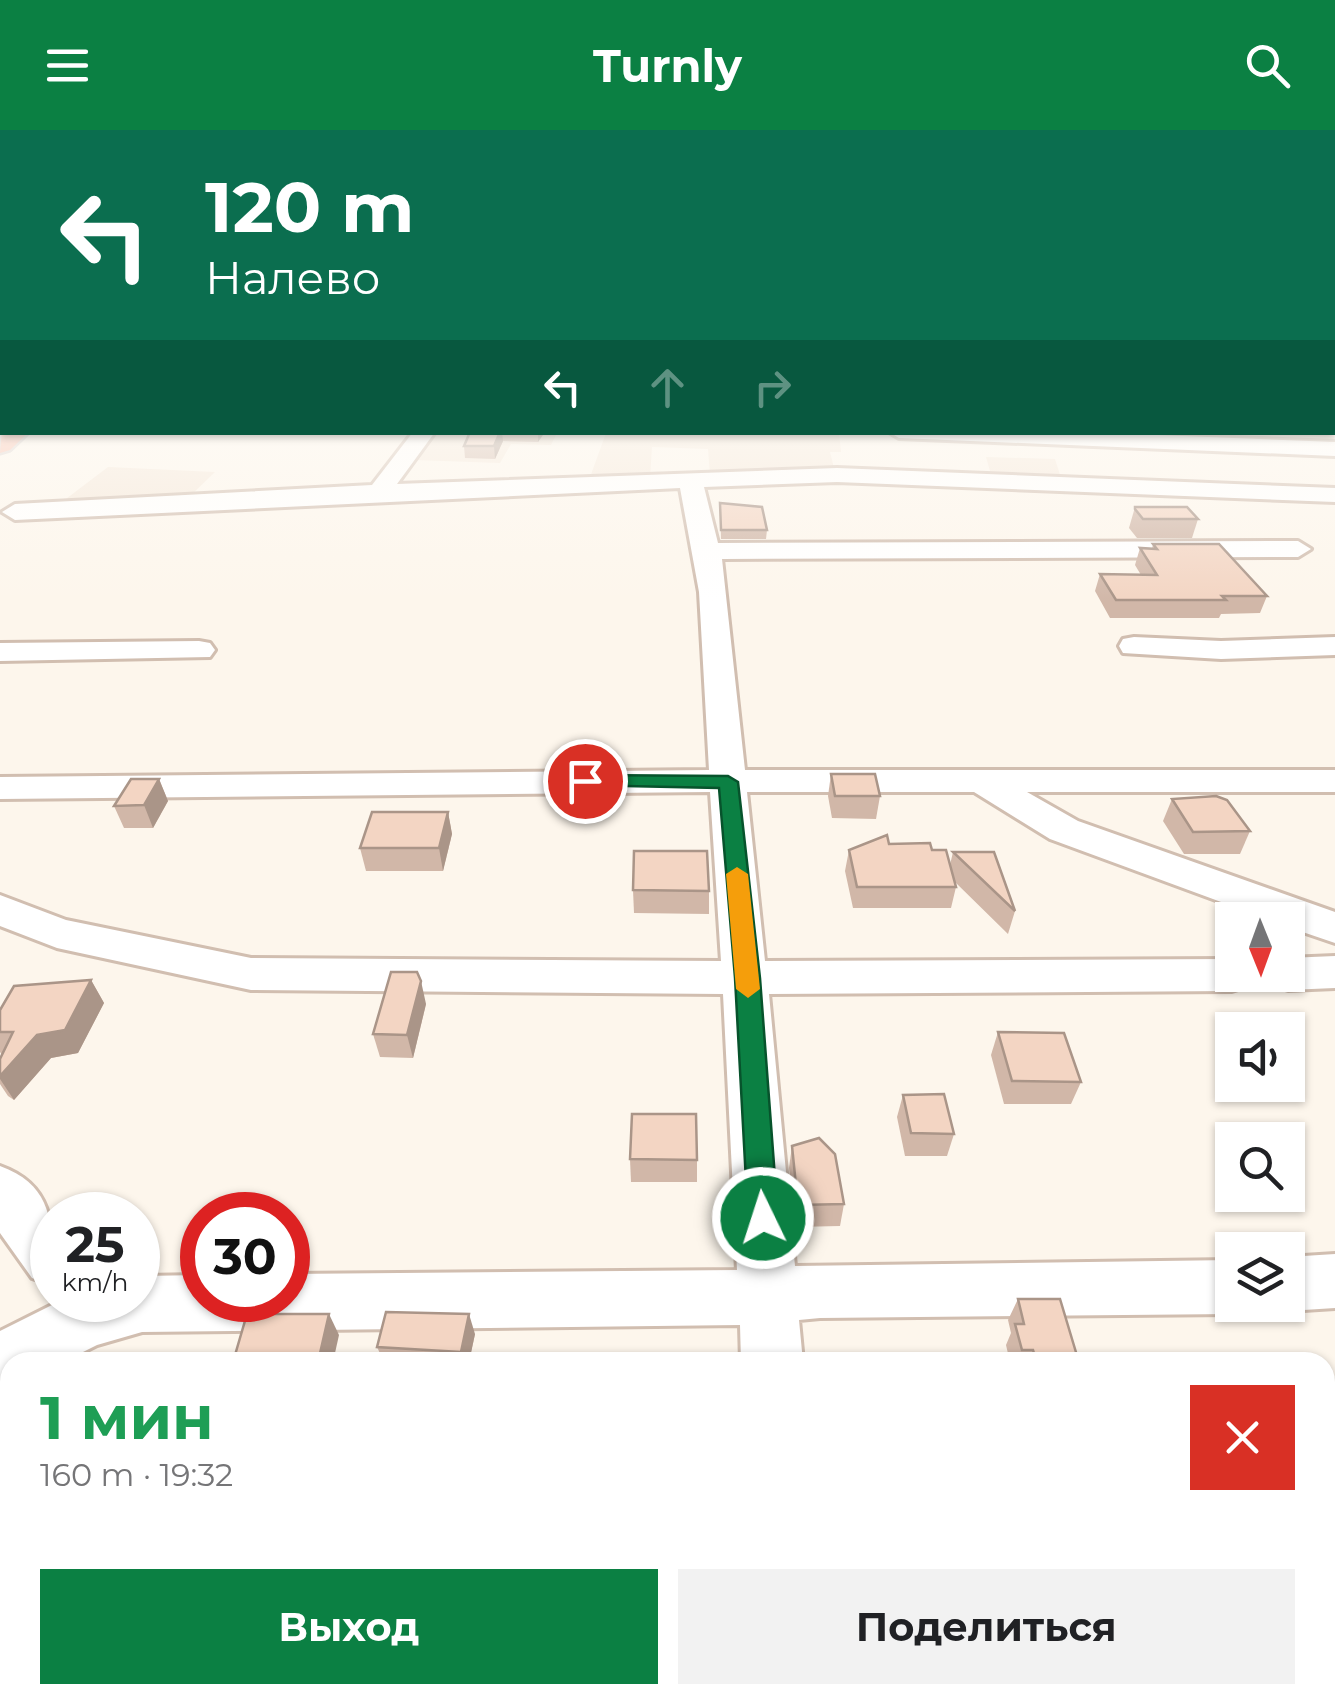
<!DOCTYPE html>
<html lang="ru">
<head>
<meta charset="utf-8">
<style>
	:root { --surface:#fff; --page:#f2f2f2; --text:#202124; --muted:#757577; --accent:#0b8043 }
	body { margin:0; font-family:Montserrat,sans-serif; background:var(--page); color:var(--text); height:100vh; display:flex; flex-direction:column; font-size:38px; white-space:nowrap }
	* { box-sizing:border-box; margin:0 }
	p { font-size:32px; color:var(--muted) }
	.icon { flex:none; width:55px; height:55px; fill:none; stroke:currentColor; stroke-width:2; stroke-linecap:round; stroke-linejoin:round }
	.map { position:relative; flex:1; overflow:hidden }
	.drawer { position:absolute; left:0px; top:1222px; width:1335px; height:352px; display:flex; flex-direction:column; background:var(--surface); border-radius:30px 30px 0 0; box-shadow:0 2px 8px #0004 }
	.drawer>* { flex:none }
	.banner { position:absolute; left:0px; top:0px; width:1335px; height:305px; box-shadow:0 2px 8px #0004; background:#0b6e4f; color:#fff; overflow:hidden }
	.needle { width:65px; rotate:179deg }
	.controls { position:absolute; left:1215px; top:772px; display:grid; gap:20px }
	.controls a { display:grid; place-items:center; width:90px; height:90px; border-radius:0px; background:var(--surface); box-shadow:0 2px 8px #0004; font-size:50px }
	.speed { position:absolute; left:30px; top:1062px; display:flex; gap:20px; font-size:50px; font-weight:700; text-align:center }
	.speed>* { display:grid; place-content:center; width:130px; height:130px; border-radius:50%; background:var(--surface); box-shadow:0 2px 8px #0004; line-height:1 }
	.speed small { font-size:25px; font-weight:400 }
	.speed .limit { border:15px solid #d22; background:#fff; color:#111 }
	.pin { position:absolute; display:grid; place-items:center; width:85px; height:85px; color:#fff; margin:-42px; border:5px solid #fff; border-radius:50%; box-shadow:0 2px 10px #0007 }
	.me { position:absolute; width:110px; margin:-55px; rotate:356deg; stroke-linejoin:round; filter:drop-shadow(0 0 8px #0008) }
	.turn { display:flex; align-items:center; gap:35px; height:210px; padding:0 40px; font-size:45px }
	.turn .icon { width:130px; height:130px; stroke-width:2.5 }
	.turn b { display:block; font-size:70px; line-height:85px }
	.lanes { display:flex; align-items:center; height:95px; padding:0 40px; background:#0003; justify-content:center; gap:50px; direction:ltr }
	.lanes .off { opacity:.35 }
	.round { display:grid; place-items:center; flex:none; width:105px; height:105px; border-radius:0px; background:var(--page) }
	.summary { display:flex; align-items:center; justify-content:space-between; height:170px; padding:0 40px }
	h1 { font-size:60px; font-weight:700; line-height:75px; color:#1e9e55 }
	.primary-button { display:flex; gap:20px; margin-top:auto; padding:20px 40px }
	.primary-button a { flex:1; height:115px; border-radius:0px; background:var(--accent); color:#fff; font-size:40px; font-weight:700; line-height:115px; text-align:center }
	.primary-button a+a { background:var(--page); color:var(--text) }
	header { display:flex; justify-content:space-between; align-items:center; height:130px; padding:0 40px; background:var(--accent); color:#fff; font-size:45px; font-weight:700 }
	.map>svg:first-child { display:block }
	.residential { fill:#f5e8da }
	.lines { fill:none; stroke-linecap:round; stroke-linejoin:round }
	.minor-casing { stroke:#d1beb0; stroke-width:6 }
	.highway-casing { stroke:#dad1cd; stroke-width:5 }
	.minor { fill:#fff; fill-rule:evenodd }
	.highway { fill:#f7b7a3; fill-rule:evenodd }
	.wall { fill:#d1b7a8 }
	.shaded-wall { fill:#aa9588 }
	.building { fill:#f3d5c3; stroke:#aa9588; stroke-width:2.5 }
	.route { fill:#0b8043; stroke:#07532c; stroke-width:2.5 }
	.slow { fill:#f59e0b }
</style>
</head>
<body>
<header><svg class="icon" aria-label="menu" viewBox="0 0 24 24"><path d="M4 6h16M4 12h16M4 18h16"/></svg>Turnly<svg class="icon" aria-label="search" viewBox="0 0 24 24"><circle cx="10" cy="10" r="6"/><path d="M15 15l6 6"/></svg></header>
<div class="map">
<svg width="1335" height="1573" viewBox="0 0 1335 1573">
	<rect width="100%" height="100%" fill="#fdf6ec"/>
	<g class="residential">
		<path d="M1333 301 1335 314 1192 308 1188 303Z"/>
		<path d="M436 303H557L551 315 511 314 500 333 414 330Z"/>
		<path d="M606 303H839L841 322H830L834 338 710 344 708 319 652 317 650 348 589 350Z"/>
		<path d="M986 327 1055 329 1062 351 992 348Z"/>
		<path d="M108 337 215 342 187 369 58 375Z"/>
	</g>
	<g class="lines">
		<g class="minor-casing">
			<g id="minor">
				<path d="M413 302H435L397 354 837 338 1335 358V372L837 352 704 357 718 413 1298 411 1311 419 1298 427 722 429 745 640H1335V662H1027L1078 691 1335 782V813L1288 797V790H1270L1050 709 974 662H747L765 831 1232 829V845H1255L1248 856 1232 861 769 864 795 1136 1232 1130V1175L1253 1176 1232 1184 820 1188 799 1190 803 1232H741L740 1195 142 1202 97 1215 63 1232H10V1259L0 1264V1201L62 1170H138V1147L142 1146 202 1145V1170H288V1144L737 1140 723 864 251 860 57 818 0 796V765L66 790 251 828 721 831 710 662 0 669V647L709 640 699 462 680 358 15 390 2 382 15 374 372 355Z"/>
				<path d="M889 302H1081L1335 312V326L899 308Z"/>
				<path d="M1134 507 1221 511 1335 507V525L1221 529 1123 523 1119 516 1123 509Z"/>
				<path d="M199 511 210 513 215 520 210 527 0 531V513Z"/>
				<path d="M1335 826V858L1288 860 1272 855 1266 845H1288V828Z"/>
				<path d="M0 1036C59 1057 52 1104 52 1155L32 1148 0 1103Z"/>
				<path d="M1335 1124V1178L1288 1181 1272 1175H1288V1127Z"/>
				<path d="M27 1565H103L102 1573H26Z"/>
				<path d="M772 1565H863L866 1573H775Z"/>
			</g>
		</g>
		<g class="highway-casing">
			<path id="highway" d="M2 298V302H29L10 320 0 323Z"/>
		</g>
		<use href="#minor" class="minor"/>
		<use href="#highway" class="highway"/>
	</g>
	<g class="wall">
		<path d="M467 302H545L538 312 503 311 495 329 465 328 464 316 468 308Z"/>
		<path d="M720 373 767 400 766 409H721Z"/>
		<path d="M1135 377 1198 389 1192 408H1137L1129 398Z"/>
		<path d="M1153 414 1267 466 1260 483 1221 484 1219 488H1110L1095 461 1100 444 1141 445 1135 435 1140 418 1152 419Z"/>
		<path d="M831 644 880 666 876 689 832 688 828 666Z"/>
		<path d="M159 649 168 671 153 698H124L114 676Z"/>
		<path d="M1172 669 1250 701 1240 724H1184L1163 691Z"/>
		<path d="M448 682 452 704 443 741H366L360 718Z"/>
		<path d="M889 714 932 720 950 735 953 722 1015 781 1008 804 955 752 956 757 951 778H853L845 741 849 720Z"/>
		<path d="M633 760 709 761V784L634 783Z"/>
		<path d="M91 850 104 873 78 923 51 928 14 970 8 966 0 954V929L2 925 0 922V880Z"/>
		<path d="M426 874 413 928 380 927 373 904Z"/>
		<path d="M998 902 1081 952 1071 974H1004L991 925Z"/>
		<path d="M903 965 954 1004 947 1026H905L897 987Z"/>
		<path d="M792 1016 844 1074 840 1096 795 1097 789 1038Z"/>
		<path d="M630 1029 697 1030V1052H631Z"/>
		<path d="M1018 1169 1078 1229 1076 1232H1010L1006 1215 1011 1203 1008 1190Z"/>
		<path d="M475 1204 469 1232H384L377 1217Z"/>
		<path d="M543 1565H636V1566L633 1573H546Z"/>
	</g>
	<g class="shaded-wall">
		<path d="M500 302H502L503 311 495 329 494 316Z"/>
		<path d="M538 302H545L538 312Z"/>
		<path d="M159 649 168 671 153 698 144 675Z"/>
		<path d="M448 682 452 704 443 741 439 718Z"/>
		<path d="M91 850 104 873 78 923 51 928 14 970 0 949V946L37 905Z"/>
		<path d="M421 851 426 874 413 928 407 905Z"/>
		<path d="M329 1184 339 1205 333 1232H318Z"/>
		<path d="M469 1184 475 1204 469 1232H464L461 1222Z"/>
		<path d="M630 1565H636L633 1573H627Z"/>
	</g>
	<g class="building">
		<path d="M1332 252H1334L1335 255V274H1332Z"/>
		<path d="M470 302H500L494 316H464Z"/>
		<path d="M720 373 762 377 767 400H721Z"/>
		<path d="M1135 377H1187L1198 389H1143L1135 379Z"/>
		<path d="M1153 414H1219L1267 466H1222L1226 470H1116L1100 444 1157 445 1140 418 1157 419Z"/>
		<path d="M831 644H875L880 666H835Z"/>
		<path d="M131 649H159L144 675 114 676Z"/>
		<path d="M1216 666 1227 670 1250 701 1193 702 1172 669Z"/>
		<path d="M372 682H448L439 718H360Z"/>
		<path d="M887 705 889 714 930 713 932 720H946L956 757H857L849 720Z"/>
		<path d="M634 721H707L709 761 633 760Z"/>
		<path d="M953 722H994L1015 781Z"/>
		<path d="M391 842H417L421 851 407 905 373 904Z"/>
		<path d="M91 850 65 900 37 905 0 946V929L13 902H0V880L14 856Z"/>
		<path d="M998 902 1064 903 1081 952 1012 951Z"/>
		<path d="M944 964 954 1004 911 1003 903 965Z"/>
		<path d="M632 984H696L697 1030 630 1029Z"/>
		<path d="M819 1008 835 1024 844 1074 798 1075 792 1016Z"/>
		<path d="M1018 1169H1060L1078 1229 1036 1230 1033 1220H1022L1015 1194H1024Z"/>
		<path d="M386 1182 469 1184 461 1222 377 1217Z"/>
		<path d="M247 1184H329L318 1232H233Z"/>
		<path d="M546 1565H630L627 1573H561Z"/>
	</g>
	<linearGradient id="sky" x2="0" y2="1"><stop stop-color="#97c7e8"/><stop offset="0.53" stop-color="#fefbf6"/><stop offset="1" stop-color="#fefbf6" stop-opacity="0"/></linearGradient>
	<rect width="1335" height="472" fill="url(#sky)"/>
	<path class="route" d="M585 645 728 646 738 652 760 848 778 1088 773 1097 763 1101 753 1097 748 1088 735 848 719 658 578 655 575 651Z"/>
	<path class="slow" d="M737 737 748 744 760 859 748 868 736 859 726 744Z"/>
</svg>
<div class="controls">
<a><svg class="needle" viewBox="-14 -14 28 28"><path d="M0-13l5 13h-10z" fill="#e53935"/><path d="M0 13l5-13h-10z" fill="#757577"/></svg></a>
<a><svg class="icon" aria-label="sound" viewBox="0 0 24 24"><path d="M4 9h4l5-4v14l-5-4H4zM17 9q2 3 0 6"/></svg></a>
<a><svg class="icon" aria-label="search" viewBox="0 0 24 24"><circle cx="10" cy="10" r="6"/><path d="M15 15l6 6"/></svg></a>
<a><svg class="icon" aria-label="layers" viewBox="0 0 24 24"><path d="M12 4l9 5-9 5-9-5zM3 14l9 5 9-5"/></svg></a>
</div>
<div class="speed"><div>25<small>km/h</small></div><div class="limit">30</div></div>
<div class="pin" style="left:585px;top:651px;background:#d93025"><svg class="icon" aria-label="arrive" viewBox="0 0 24 24"><path d="M6 21V4h12l-3 4 3 4H6"/></svg></div>
<svg class="me" style="left:763px;top:1088px" viewBox="-20 -20 40 40"><circle r="17" fill="#0b8043" stroke="#fff" stroke-width="3"/><path d="M0-11L8 9 0 5-8 9z" fill="#fff"/></svg>
<div class="banner">
<div class="turn"><svg class="icon" aria-label="left" viewBox="0 0 24 24"><path d="M17 20v-9H6M10 6l-5 5 5 5"/></svg><div><b>120 m</b>Налево</div></div>
<div class="lanes"><svg class="icon" aria-label="left" viewBox="0 0 24 24"><path d="M17 20v-9H6M10 6l-5 5 5 5"/></svg><svg class="icon off" aria-label="ahead" viewBox="0 0 24 24"><path d="M12 20V5M6 11l6-6 6 6"/></svg><svg class="icon off" aria-label="right" viewBox="0 0 24 24"><path d="M7 20v-9h11M14 6l5 5-5 5"/></svg></div>
</div>
<section class="drawer">
<div class="summary"><div><h1>1 мин</h1><p>160 m · 19:32</p></div><a class="round" style="background:#d93025;color:#fff"><svg class="icon" aria-label="close" viewBox="0 0 24 24"><path d="M6 6l12 12M18 6L6 18"/></svg></a></div>
<div class="primary-button"><a>Выход</a><a>Поделиться</a></div>
</section>
</div>
</body>
</html>
